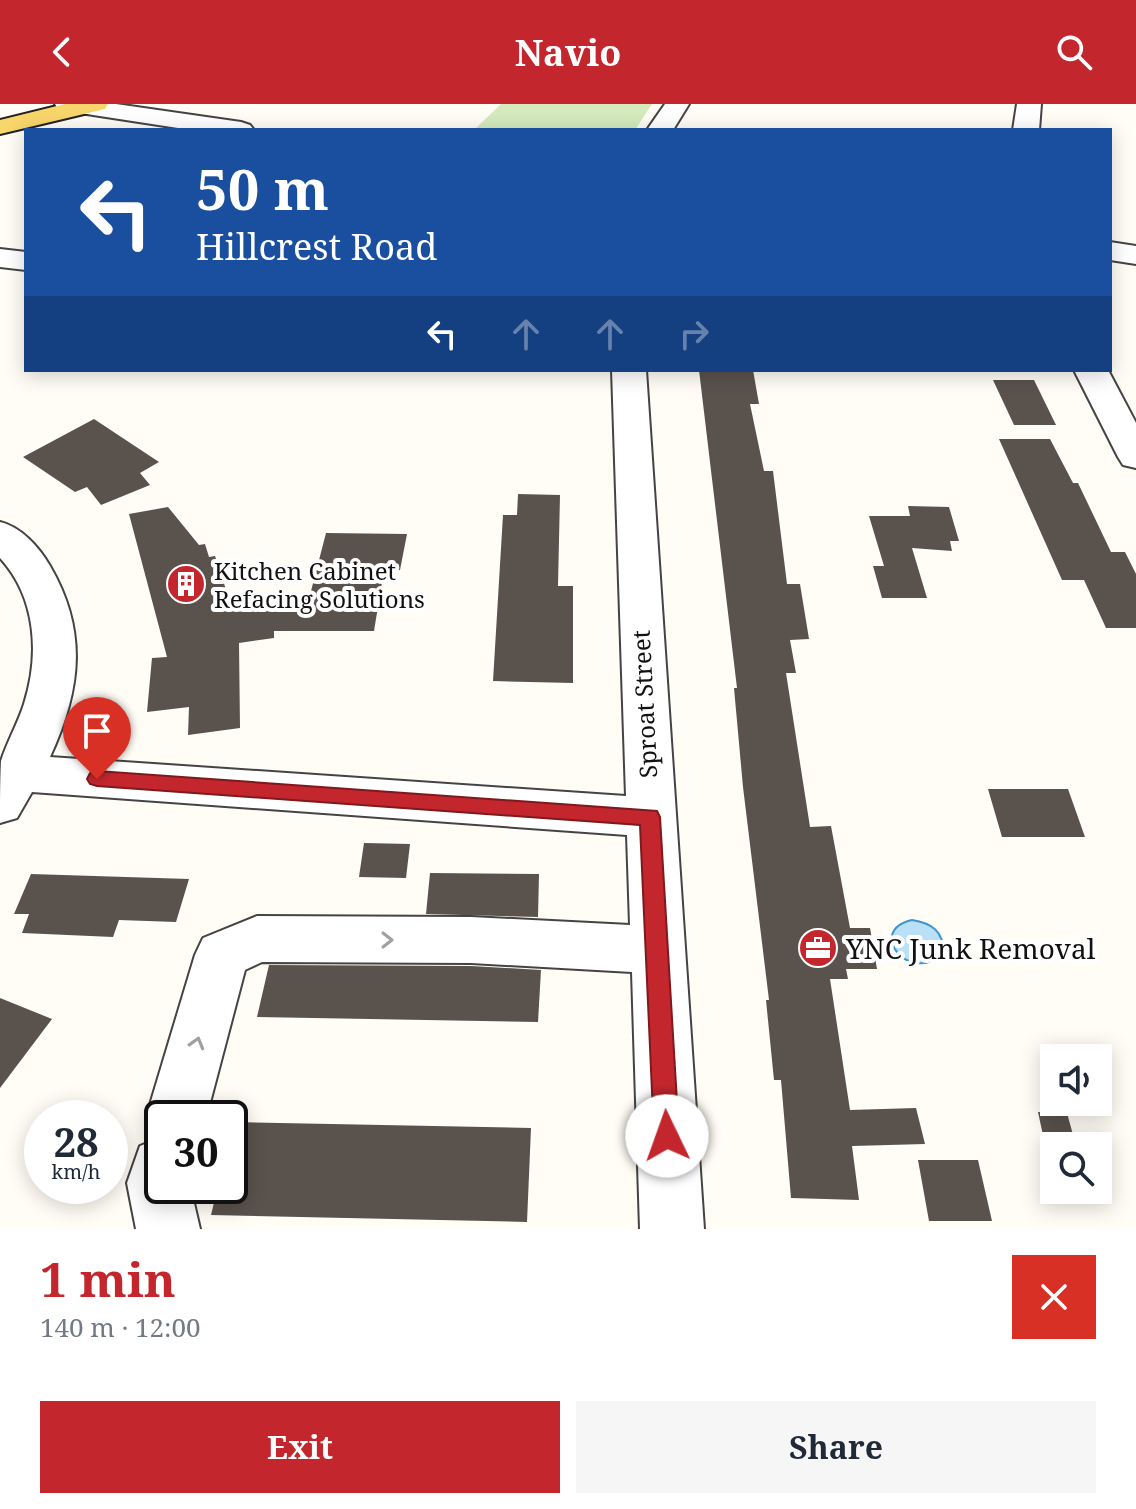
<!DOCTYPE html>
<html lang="en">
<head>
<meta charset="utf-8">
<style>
	:root { --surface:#fff; --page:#f6f6f7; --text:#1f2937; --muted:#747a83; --accent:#c4262e }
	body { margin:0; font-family:"Noto Serif",serif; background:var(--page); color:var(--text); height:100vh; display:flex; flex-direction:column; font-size:30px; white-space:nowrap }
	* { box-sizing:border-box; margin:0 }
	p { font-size:26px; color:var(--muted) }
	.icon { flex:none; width:44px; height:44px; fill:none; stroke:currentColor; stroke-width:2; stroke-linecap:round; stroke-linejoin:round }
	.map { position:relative; height:1125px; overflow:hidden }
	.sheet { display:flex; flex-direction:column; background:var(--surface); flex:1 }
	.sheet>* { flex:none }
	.banner { position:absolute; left:24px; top:24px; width:1088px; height:244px; border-radius:0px; box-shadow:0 4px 20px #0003; background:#1a4fa0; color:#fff; overflow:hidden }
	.buttons { position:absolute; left:1040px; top:940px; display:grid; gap:16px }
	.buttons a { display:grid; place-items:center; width:72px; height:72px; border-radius:0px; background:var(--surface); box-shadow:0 4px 20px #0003; font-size:40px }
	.speed { position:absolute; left:24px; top:996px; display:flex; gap:16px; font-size:40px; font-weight:700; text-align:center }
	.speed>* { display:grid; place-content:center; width:104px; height:104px; border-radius:50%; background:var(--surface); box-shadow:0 4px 20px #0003; line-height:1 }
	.speed small { font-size:20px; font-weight:400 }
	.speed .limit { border:4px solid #111; border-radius:12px; background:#fff; color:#111 }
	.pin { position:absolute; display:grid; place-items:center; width:68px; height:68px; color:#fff; margin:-82px -34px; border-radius:50% 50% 50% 0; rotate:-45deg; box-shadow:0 0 8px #0007 }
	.pin .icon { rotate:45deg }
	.me { position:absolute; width:88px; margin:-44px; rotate:357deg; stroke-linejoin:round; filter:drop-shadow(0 0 6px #0008) }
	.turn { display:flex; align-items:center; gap:28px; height:168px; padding:0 40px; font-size:36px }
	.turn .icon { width:104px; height:104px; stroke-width:2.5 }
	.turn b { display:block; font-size:56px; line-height:68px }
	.lanes { display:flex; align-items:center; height:76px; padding:0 40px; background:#0003; justify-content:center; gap:40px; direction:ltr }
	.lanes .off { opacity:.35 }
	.round { display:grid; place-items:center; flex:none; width:84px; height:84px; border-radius:0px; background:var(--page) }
	.summary { display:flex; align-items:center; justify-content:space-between; height:136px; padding:0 40px }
	h1 { font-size:48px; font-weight:700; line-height:60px; color:var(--accent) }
	.action { display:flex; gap:16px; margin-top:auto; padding:16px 40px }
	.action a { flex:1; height:92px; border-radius:0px; background:var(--accent); color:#fff; font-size:32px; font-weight:700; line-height:92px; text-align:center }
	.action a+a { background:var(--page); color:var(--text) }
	header { display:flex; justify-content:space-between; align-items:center; height:104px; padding:0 40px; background:var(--accent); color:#fff; font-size:36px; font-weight:700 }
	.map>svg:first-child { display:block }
	.green { fill:#d5ebbd }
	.water { fill:#b9e0f7; stroke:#3f96cf; stroke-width:2 }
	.building { fill:#5a524d }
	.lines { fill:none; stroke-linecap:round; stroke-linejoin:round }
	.minor-casing { stroke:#444; stroke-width:4 }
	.major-casing { stroke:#222; stroke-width:4 }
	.minor { fill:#fff; fill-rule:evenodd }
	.major { fill:#f9d66b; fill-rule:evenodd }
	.oneway { stroke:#a0a0a0 }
	.route { fill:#c4262e; stroke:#7f191e; stroke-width:2 }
	.labels { text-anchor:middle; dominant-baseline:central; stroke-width:8; stroke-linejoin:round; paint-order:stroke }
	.poi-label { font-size:24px; fill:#111; stroke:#fff; text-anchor:start }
	.street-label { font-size:24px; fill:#111; stroke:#fff }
	.near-poi-label { font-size:28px; fill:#111; stroke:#fff; text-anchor:start }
</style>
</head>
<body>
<header><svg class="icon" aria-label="back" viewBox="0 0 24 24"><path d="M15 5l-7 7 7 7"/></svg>Navio<svg class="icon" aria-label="search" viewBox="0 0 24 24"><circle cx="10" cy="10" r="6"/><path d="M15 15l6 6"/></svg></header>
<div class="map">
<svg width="1136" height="1125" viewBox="0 0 1136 1125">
	<rect width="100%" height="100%" fill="#fffdf5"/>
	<path class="green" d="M501 0H652L635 26H474Z"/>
	<path class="water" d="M912 816C931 819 944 827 943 848 912 883 864 827 912 816Z"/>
	<g class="building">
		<path d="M699 266H753L759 300H750L764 367H773L787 480H800L809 535 790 536 796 569H786L810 723 831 722 850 824H870L877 865H846L848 875H830L850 1006 916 1004 925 1040 852 1042 859 1096 791 1094 781 976H774L766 896H769L743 683 734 584H737Z"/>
		<path d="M993 276H1034L1056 321H1014Z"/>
		<path d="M94 315 159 358 140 369 150 381 101 401 87 383 75 388 23 353Z"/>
		<path d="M999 335H1050L1073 379H1078L1111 448H1125L1136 470V524H1106L1084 476H1062Z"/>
		<path d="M518 390 560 391 558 482H573V579L493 577 503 411H517Z"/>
		<path d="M908 402 949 403 959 437H950L952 447 912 444 927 494H882L873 462H884L869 412H910Z"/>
		<path d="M168 403 199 441 205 440 209 453 215 452 233 507 311 487 326 429 407 430 400 466H384L374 527H274V534L239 539 240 624 188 631 189 603 147 608 152 554 167 553 129 410Z"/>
		<path d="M988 685H1068L1085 733H1002Z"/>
		<path d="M364 739 410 740 406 774 359 773Z"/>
		<path d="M430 769 539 770 538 813 426 810Z"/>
		<path d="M31 770 189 775 176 818 119 816 113 833 22 829 29 810H14Z"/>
		<path d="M269 861 471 862 541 866 538 918 257 913Z"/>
		<path d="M0 894 52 915 0 984Z"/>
		<path d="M1038 1008 1067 1009 1075 1038 1044 1036Z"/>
		<path d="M230 1018 531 1024 527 1118 211 1111 218 1082H230Z"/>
		<path d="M918 1056H978L992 1117H929Z"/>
	</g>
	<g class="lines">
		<g class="minor-casing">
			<g id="minor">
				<path d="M55 0H116L241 18 250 21 254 26H191L67 7 58 5Z"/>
				<path d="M665 0H689L673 26H647Z"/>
				<path d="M1017 0H1041L1039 26H1013Z"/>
				<path d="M1110 138 1136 142V160L1110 156Z"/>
				<path d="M0 145 26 148V166L0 163Z"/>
				<path d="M612 266H646L704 1125H640L632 868 471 859 262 858 245 866 206 1014H162V1082H190L200 1125H136L127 1079 140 1042 157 1035 146 1014 195 851 203 834 257 812 471 813 630 821 627 731 32 688 17 714 0 719C0 701 0 675 1 657 7 638 18 619 24 600 40 550 36 493 0 454V418C21 423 39 443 50 462 88 527 81 586 50 653L626 692Z"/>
				<path d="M1074 266H1108L1136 319V364L1123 361 1118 353Z"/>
			</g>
		</g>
		<g class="major-casing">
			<path id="major" d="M65 0H108L105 5 0 30V16Z"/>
		</g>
		<use href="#minor" class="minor"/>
		<use href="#major" class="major"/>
	</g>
	<defs><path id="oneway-chevron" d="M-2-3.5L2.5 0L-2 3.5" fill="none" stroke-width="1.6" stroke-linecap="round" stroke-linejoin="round" transform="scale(2)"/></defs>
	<g class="oneway">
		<use href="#oneway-chevron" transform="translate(387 836)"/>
		<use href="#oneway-chevron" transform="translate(197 939) rotate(-74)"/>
	</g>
	<path class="route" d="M97 667 657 707 660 713 679 1032 675 1041 667 1044 658 1041 654 1032 640 721 97 682 90 680 87 675 90 669Z"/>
	<defs>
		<g id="building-disc" transform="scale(2)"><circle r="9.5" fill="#c4262e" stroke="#fff"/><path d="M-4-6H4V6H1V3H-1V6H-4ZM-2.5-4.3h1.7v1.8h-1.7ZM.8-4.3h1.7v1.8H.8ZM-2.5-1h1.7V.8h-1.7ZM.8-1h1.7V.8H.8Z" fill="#fff"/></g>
		<g id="office-disc" transform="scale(2)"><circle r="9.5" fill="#c4262e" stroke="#fff"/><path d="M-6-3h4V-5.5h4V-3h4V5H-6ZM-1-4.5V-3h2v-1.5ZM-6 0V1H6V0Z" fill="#fff"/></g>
	</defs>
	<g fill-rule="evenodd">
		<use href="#building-disc" x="186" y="480"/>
		<use href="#office-disc" x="818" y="844"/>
	</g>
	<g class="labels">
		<g class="poi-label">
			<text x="214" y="466">Kitchen Cabinet<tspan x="214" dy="28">Refacing Solutions</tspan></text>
		</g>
		<g class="street-label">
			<text transform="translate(644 600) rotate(-93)">Sproat Street</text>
		</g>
		<g class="near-poi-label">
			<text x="846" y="844">YNC Junk Removal</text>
		</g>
	</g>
</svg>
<div class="buttons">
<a><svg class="icon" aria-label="sound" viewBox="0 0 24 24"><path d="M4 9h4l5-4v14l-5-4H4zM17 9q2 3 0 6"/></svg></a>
<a><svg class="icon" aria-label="search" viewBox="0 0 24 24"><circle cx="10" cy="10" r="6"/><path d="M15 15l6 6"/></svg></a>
</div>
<div class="speed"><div>28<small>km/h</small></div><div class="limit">30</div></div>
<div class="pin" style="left:97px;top:675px;background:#d93025"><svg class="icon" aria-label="arrive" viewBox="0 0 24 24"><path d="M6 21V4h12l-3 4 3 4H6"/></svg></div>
<svg class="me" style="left:667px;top:1032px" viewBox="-20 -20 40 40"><circle r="19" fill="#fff"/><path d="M0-13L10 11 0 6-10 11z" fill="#c4262e"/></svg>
<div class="banner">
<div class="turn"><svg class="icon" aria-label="left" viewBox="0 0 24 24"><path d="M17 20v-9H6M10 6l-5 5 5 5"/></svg><div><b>50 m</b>Hillcrest Road</div></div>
<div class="lanes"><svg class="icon" aria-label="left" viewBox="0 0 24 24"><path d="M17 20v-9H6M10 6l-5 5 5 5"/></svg><svg class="icon off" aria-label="ahead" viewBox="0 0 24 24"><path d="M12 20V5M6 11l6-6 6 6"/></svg><svg class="icon off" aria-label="ahead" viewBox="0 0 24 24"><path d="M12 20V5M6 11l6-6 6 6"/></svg><svg class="icon off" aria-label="right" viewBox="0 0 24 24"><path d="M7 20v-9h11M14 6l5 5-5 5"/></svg></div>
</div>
</div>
<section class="sheet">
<div class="summary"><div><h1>1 min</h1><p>140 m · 12:00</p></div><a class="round" style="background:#d93025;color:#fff"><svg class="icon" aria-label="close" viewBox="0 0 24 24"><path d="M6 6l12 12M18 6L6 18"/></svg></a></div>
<div class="action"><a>Exit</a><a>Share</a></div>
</section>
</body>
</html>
